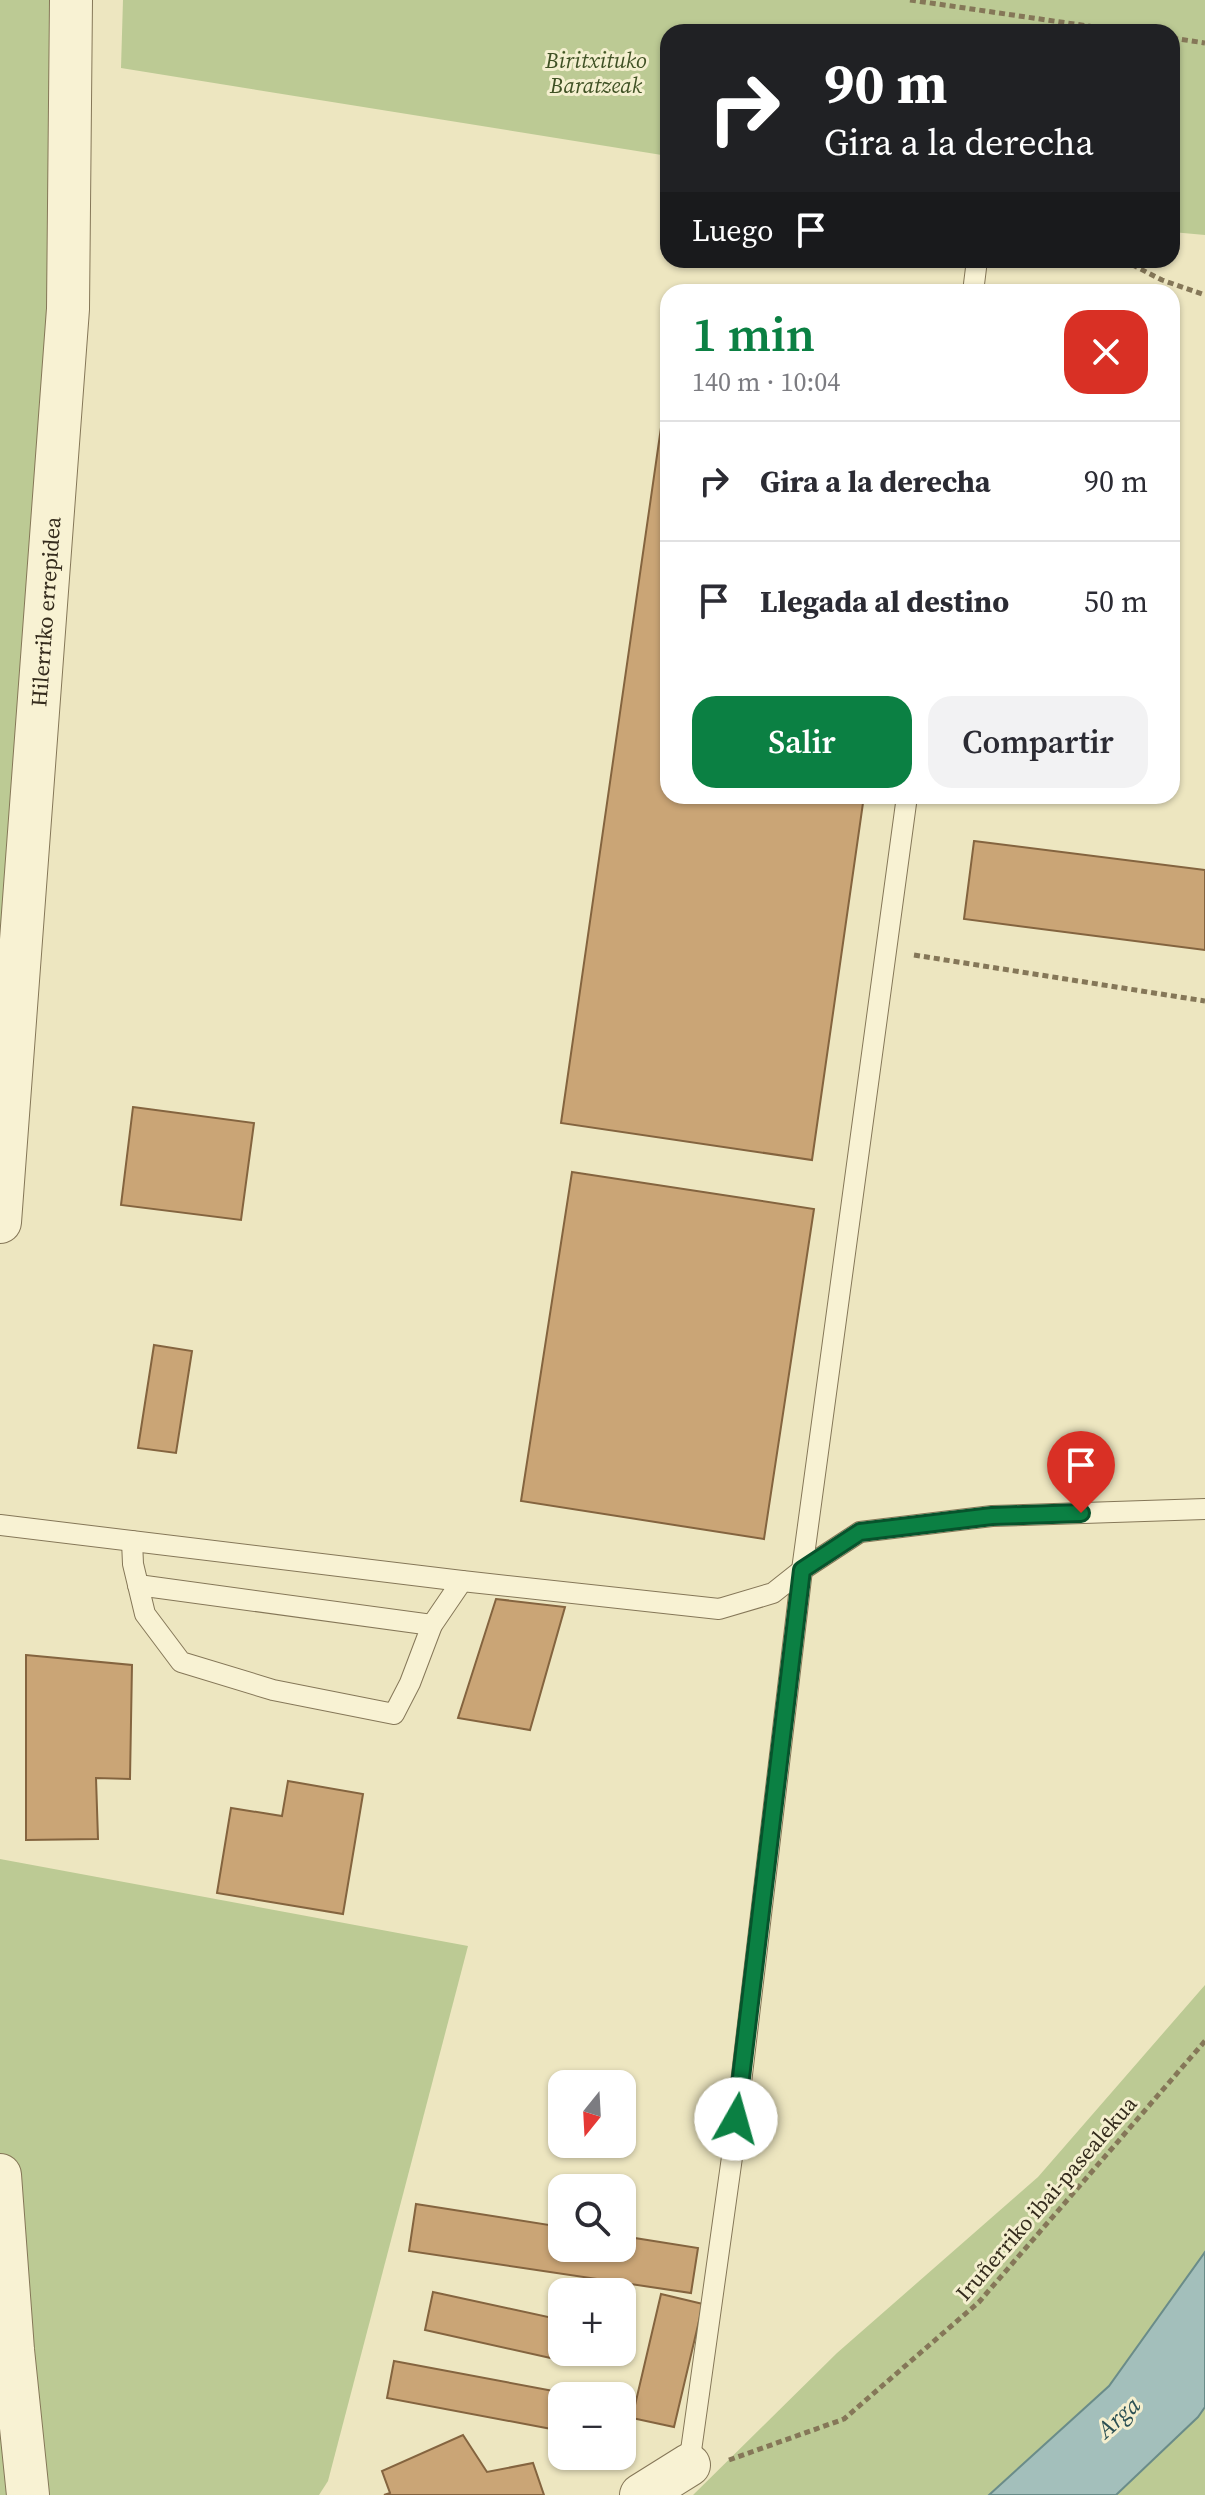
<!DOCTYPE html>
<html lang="es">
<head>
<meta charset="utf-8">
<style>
	:root { --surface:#fff; --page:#f2f2f3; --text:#2b2b33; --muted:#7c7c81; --line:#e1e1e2; --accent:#0b8043 }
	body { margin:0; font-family:"Source Serif 4",serif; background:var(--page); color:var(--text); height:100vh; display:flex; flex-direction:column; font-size:30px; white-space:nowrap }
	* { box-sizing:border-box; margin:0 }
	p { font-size:26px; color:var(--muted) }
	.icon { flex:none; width:44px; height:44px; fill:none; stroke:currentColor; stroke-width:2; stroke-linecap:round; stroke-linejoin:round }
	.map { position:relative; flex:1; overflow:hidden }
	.drawer { position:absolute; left:660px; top:284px; width:520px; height:520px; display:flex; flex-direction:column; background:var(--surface); border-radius:24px; box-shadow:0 2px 6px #0004 }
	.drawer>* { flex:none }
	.hud { position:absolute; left:660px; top:24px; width:520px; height:244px; border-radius:24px; box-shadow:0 2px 6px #0004; background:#202124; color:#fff; overflow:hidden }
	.needle { width:52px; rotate:198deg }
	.buttons { position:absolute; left:548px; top:2070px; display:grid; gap:16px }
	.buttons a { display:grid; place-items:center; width:88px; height:88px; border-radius:16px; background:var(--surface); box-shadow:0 2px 6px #0004; font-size:40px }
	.pin { position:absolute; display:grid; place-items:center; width:68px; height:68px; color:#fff; margin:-82px -34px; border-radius:50% 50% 50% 0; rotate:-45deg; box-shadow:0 0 8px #0007 }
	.pin .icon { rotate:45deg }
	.me { position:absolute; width:88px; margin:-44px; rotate:7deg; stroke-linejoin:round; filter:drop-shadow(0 0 6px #0008) }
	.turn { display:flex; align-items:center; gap:28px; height:168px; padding:0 32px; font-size:36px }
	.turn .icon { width:104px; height:104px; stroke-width:2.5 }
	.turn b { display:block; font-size:56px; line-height:68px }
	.then { display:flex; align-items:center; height:76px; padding:0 32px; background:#0003; gap:16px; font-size:30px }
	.round { display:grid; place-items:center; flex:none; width:84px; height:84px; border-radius:24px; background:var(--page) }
	.headline { display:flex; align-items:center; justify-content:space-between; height:136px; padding:0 32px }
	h1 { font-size:48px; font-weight:600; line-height:60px; color:var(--accent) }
	.button { display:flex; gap:16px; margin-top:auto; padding:16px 32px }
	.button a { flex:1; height:92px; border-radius:24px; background:var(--accent); color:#fff; font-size:32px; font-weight:600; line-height:92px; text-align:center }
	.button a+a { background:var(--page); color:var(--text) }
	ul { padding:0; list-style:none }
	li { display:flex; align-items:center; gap:24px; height:120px; padding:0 32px; border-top:2px solid var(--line) }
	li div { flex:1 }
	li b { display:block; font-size:30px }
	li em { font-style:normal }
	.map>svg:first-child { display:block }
	.green { fill:#bcca94 }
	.water { fill:#a3bfbb; stroke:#6a8c89; stroke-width:2 }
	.building { fill:#caa576; stroke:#84643f; stroke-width:2 }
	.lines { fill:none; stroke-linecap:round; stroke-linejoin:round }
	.lane-casing { stroke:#857758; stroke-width:22 }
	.street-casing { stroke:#857758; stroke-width:44 }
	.path { stroke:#857758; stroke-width:5; stroke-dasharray:6 4; stroke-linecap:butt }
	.lane { stroke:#f8f2d3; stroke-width:20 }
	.street { stroke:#f8f2d3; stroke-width:42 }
	.route-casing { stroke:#07532c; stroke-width:20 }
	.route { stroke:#0b8043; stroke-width:14 }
	.labels { text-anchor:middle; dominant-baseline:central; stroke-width:6; stroke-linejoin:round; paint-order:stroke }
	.park-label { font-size:22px; font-style:italic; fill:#3f5124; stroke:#f4efcf }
	.street-label { font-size:22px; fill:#352c1d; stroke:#f4efcf }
	.water-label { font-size:24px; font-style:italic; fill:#2c5154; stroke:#f4efcf }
</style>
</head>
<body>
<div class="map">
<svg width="1205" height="2495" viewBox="0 0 1205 2495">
	<rect width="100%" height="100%" fill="#ede6c0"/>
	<g class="green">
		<path d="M0 0H71L0 1222Z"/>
		<path d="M123 0H1205V235L1172 232V32H668V156L121 68Z"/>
		<path d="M0 1859 468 1946 328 2481 319 2495H0Z"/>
		<path d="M1205 1985V2252L1109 2386 989 2495H693L837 2353 1038 2177Z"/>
		<path d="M1205 2407V2495H1116L1198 2417Z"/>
	</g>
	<path class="water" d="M1205 2252V2407L1198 2417 1116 2495H989L1109 2386Z"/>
	<g class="building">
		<path d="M668 379V796H864L812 1160 561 1123Z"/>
		<path d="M974 841 1205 870V950L964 919Z"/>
		<path d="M133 1107 254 1123 241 1220 121 1205Z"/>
		<path d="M572 1172 814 1209 764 1539 521 1501Z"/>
		<path d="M154 1345 192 1351 176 1453 138 1448Z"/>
		<path d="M496 1599 565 1607 530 1730 458 1718Z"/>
		<path d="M26 1655 132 1665 130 1779 96 1778 98 1839 26 1840Z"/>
		<path d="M288 1781 363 1794 343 1914 217 1893 231 1808 282 1816Z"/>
		<path d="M416 2204 562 2227V2248H622V2236L698 2248 691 2293 409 2251Z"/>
		<path d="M433 2292 562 2320V2352H576L573 2363 425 2330Z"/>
		<path d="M661 2294 703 2304 674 2427 632 2418Z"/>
		<path d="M394 2361 580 2396H562V2431L387 2398Z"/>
		<path d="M463 2435 487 2472 533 2463 544 2495H384L390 2493 382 2471Z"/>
	</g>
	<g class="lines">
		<g class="lane-casing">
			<g id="lane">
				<path d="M973 292 977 260"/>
				<path d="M0 1525 462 1581 719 1609 773 1593 802 1570 860 1532 992 1516 1205 1509"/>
				<path d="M132 1541 133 1564 145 1614 181 1662 273 1690 394 1714 410 1683 432 1625 462 1581"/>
				<path d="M138 1585 432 1625"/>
				<path d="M689 2465 733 2150 802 1570 907 796"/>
			</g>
		</g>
		<g class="street-casing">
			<g id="street">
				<path id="s1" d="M0 1222 68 309 71 0"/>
				<path d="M0 2175 13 2350 28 2495"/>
				<path d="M641 2495 689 2465"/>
			</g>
		</g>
		<g class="path">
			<path d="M910 0 1129 32"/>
			<path d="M1172 38 1205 43"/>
			<path d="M1123 260 1162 280 1205 295"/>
			<path d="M914 955 1205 1001"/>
			<path d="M729 2460 844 2419 979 2302 1205 2041"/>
		</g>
		<use href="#lane" class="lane"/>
		<use href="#street" class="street"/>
	</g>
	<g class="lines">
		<g class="route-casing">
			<path id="route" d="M736 2119 802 1570 860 1532 992 1516 1081 1513"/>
		</g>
		<use href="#route" class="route"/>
	</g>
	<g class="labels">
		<g class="park-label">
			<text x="596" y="60">Biritxituko<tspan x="596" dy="25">Baratzeak</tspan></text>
		</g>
		<g class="street-label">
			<text stroke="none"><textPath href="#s1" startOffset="612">Hilerriko errepidea</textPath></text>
			<text transform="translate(1046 2198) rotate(-49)">Iruñerriko ibai-pasealekua</text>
		</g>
		<g class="water-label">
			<text transform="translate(1118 2417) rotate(-42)">Arga</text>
		</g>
	</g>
</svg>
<div class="buttons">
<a><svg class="needle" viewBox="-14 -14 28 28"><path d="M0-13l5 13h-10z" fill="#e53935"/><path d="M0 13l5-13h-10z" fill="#7c7c81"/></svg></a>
<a><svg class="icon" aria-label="search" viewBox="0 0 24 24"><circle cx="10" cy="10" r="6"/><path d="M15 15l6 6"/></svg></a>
<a>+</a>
<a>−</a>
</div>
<div class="pin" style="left:1081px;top:1513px;background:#d93025"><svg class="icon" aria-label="arrive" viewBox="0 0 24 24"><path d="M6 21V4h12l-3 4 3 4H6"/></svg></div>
<svg class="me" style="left:736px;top:2119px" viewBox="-20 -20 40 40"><circle r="19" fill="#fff"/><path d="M0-13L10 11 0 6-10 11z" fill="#0b8043"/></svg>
<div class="hud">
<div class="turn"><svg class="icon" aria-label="right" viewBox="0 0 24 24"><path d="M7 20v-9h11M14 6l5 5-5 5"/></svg><div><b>90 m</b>Gira a la derecha</div></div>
<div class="then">Luego<svg class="icon" aria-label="arrive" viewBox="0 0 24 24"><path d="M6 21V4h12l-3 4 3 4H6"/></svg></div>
</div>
<section class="drawer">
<div class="headline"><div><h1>1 min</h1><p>140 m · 10:04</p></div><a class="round" style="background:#d93025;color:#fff"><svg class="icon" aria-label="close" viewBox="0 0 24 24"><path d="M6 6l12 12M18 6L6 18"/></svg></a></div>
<ul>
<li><svg class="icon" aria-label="right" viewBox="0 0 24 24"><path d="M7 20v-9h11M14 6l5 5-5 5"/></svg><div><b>Gira a la derecha</b></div><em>90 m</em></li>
<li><svg class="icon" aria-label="arrive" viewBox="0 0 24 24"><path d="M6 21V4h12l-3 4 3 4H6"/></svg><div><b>Llegada al destino</b></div><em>50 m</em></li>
</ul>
<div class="button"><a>Salir</a><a>Compartir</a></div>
</section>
</div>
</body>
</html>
